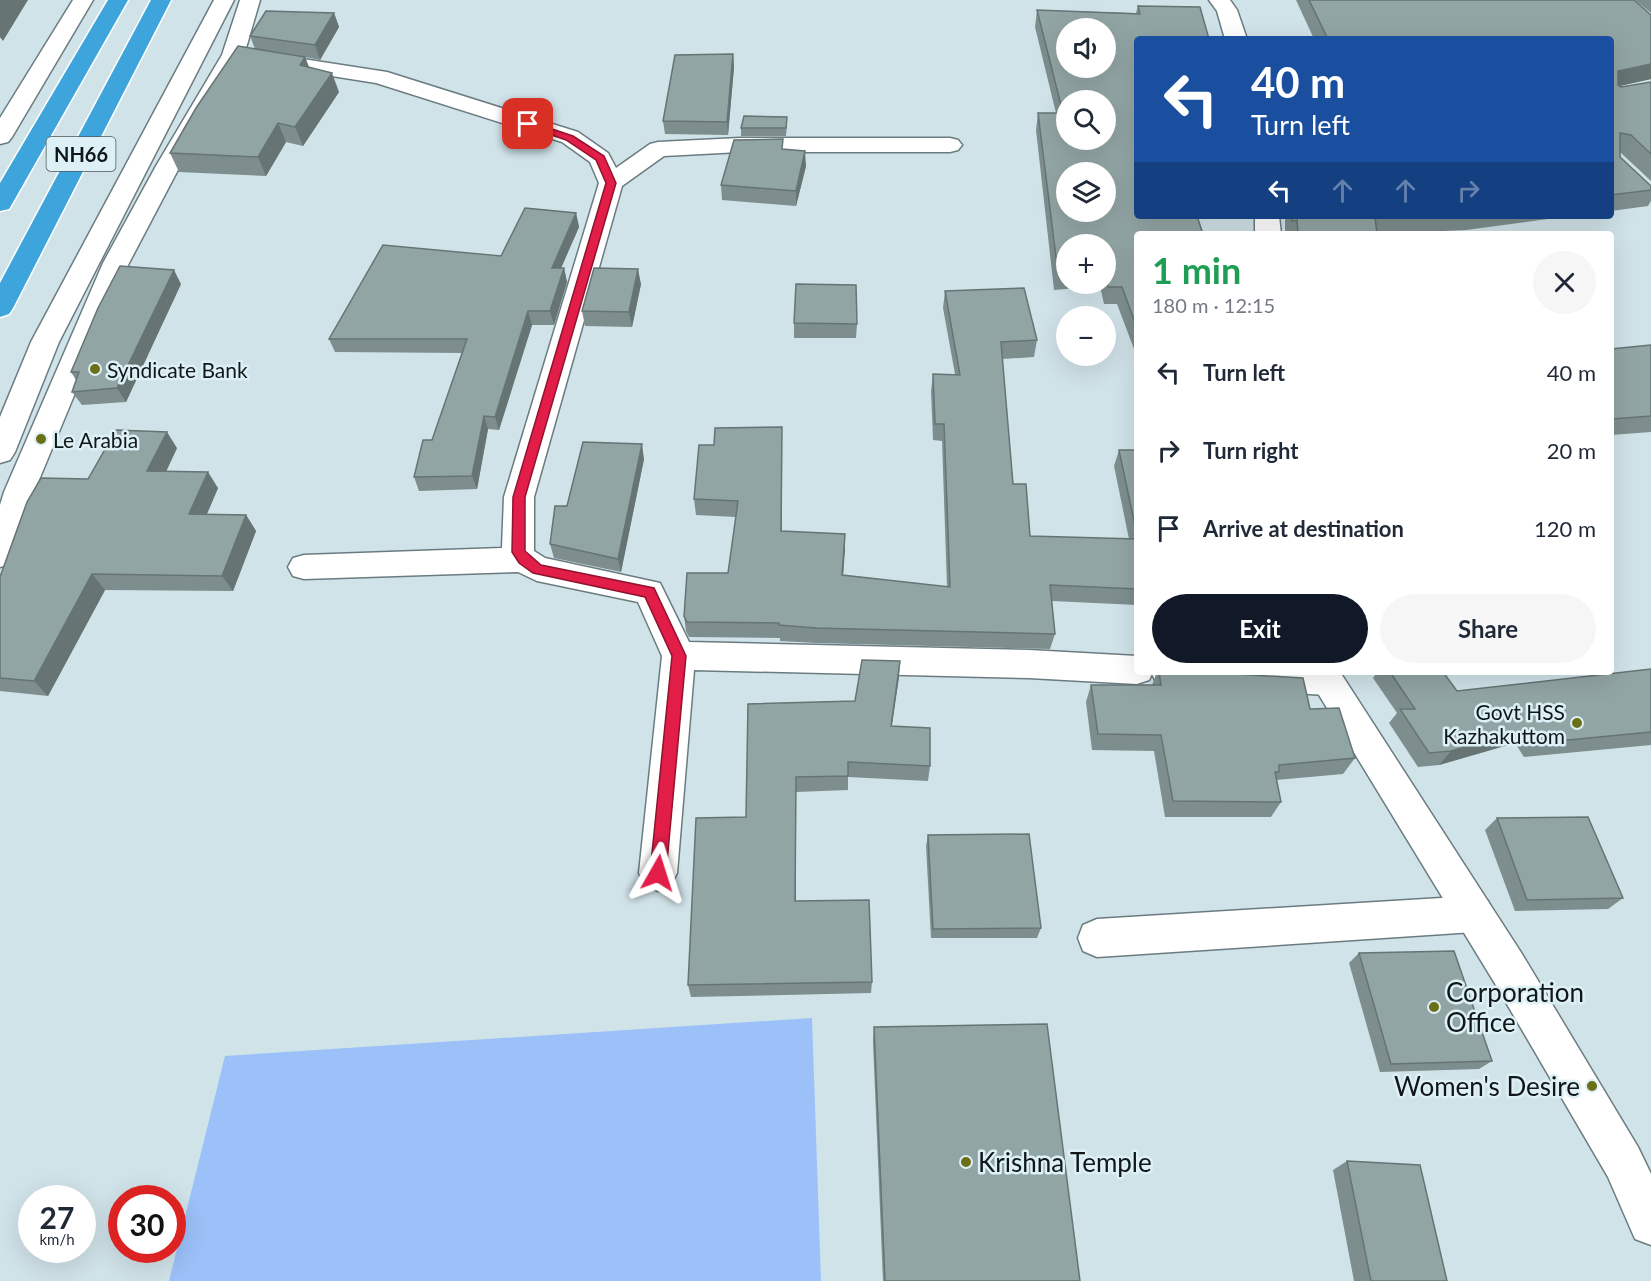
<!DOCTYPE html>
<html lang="en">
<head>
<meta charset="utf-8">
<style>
	:root { --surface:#fff; --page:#f6f6f7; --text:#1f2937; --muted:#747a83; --accent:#111827 }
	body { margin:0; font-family:Lato,sans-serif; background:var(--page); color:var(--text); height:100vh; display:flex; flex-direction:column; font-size:22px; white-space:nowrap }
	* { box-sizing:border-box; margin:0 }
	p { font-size:20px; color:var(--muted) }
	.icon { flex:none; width:33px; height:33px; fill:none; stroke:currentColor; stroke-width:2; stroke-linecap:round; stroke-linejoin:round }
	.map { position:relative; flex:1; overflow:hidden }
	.side { position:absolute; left:1134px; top:231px; width:480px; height:444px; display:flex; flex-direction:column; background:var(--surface); border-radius:6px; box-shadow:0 6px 24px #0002 }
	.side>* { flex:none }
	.top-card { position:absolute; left:1134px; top:36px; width:480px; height:183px; border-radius:6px; box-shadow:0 6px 24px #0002; background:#1a4fa0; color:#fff; overflow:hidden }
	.buttons { position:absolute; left:1056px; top:18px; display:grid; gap:12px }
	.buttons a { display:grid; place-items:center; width:60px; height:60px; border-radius:50%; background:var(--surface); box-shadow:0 6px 24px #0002; font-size:30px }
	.speed { position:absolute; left:18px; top:1185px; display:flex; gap:12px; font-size:30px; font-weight:700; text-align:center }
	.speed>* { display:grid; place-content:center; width:78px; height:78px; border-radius:50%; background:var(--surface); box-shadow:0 6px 24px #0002; line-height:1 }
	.speed small { font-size:15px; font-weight:400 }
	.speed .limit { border:9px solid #d22; background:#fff; color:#111 }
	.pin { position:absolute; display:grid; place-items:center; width:51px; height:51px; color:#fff; margin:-26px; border-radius:12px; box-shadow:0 3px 9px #0006 }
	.me { position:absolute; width:66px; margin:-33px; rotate:6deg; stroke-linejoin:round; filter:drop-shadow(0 0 4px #0008) }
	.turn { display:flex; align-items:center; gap:21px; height:126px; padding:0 18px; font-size:27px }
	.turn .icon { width:78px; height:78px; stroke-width:2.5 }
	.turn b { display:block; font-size:42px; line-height:51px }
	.lanes { display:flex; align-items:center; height:57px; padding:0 18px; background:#0003; justify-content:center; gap:30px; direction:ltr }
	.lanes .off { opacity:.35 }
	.round { display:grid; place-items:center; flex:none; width:63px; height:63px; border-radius:32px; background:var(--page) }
	.overview { display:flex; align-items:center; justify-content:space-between; height:102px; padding:0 18px }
	h1 { font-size:36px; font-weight:700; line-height:45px; color:#1e9e55 }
	.button { display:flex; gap:12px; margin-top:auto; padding:12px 18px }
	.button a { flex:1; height:69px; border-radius:36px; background:var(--accent); color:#fff; font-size:24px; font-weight:700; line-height:69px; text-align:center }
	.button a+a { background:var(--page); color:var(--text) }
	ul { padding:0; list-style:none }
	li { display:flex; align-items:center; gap:18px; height:78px; padding:0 18px }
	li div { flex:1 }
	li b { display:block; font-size:22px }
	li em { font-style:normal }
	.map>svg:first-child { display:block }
	.water { fill:#9bc1f8 }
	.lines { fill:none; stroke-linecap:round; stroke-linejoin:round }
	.street-casing { stroke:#6b7c81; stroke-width:3 }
	.secondary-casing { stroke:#6b7c81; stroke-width:3 }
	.highway-casing { stroke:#fff; stroke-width:3 }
	.street { fill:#fff; fill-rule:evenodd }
	.secondary { fill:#fff; fill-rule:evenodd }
	.highway { fill:#3da4dc; fill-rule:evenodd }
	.wall { fill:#7e8e8e; fill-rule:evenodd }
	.shaded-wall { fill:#667474 }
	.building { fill:#92a5a5; stroke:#667474; stroke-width:1.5; fill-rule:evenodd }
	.route { fill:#e11d48; stroke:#92132f; stroke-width:1.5 }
	.poi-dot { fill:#6b7017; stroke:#ddf0f6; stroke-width:2 }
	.labels { text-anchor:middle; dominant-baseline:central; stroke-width:5; stroke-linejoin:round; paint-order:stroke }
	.shield { fill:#ddf0f6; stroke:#4e585b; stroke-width:1.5 }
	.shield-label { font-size:20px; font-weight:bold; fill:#111719 }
	.poi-label { font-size:21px; fill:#111719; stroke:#ddf0f6; text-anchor:start }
	.near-poi-label { font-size:26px; fill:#111719; stroke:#ddf0f6; text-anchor:start }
</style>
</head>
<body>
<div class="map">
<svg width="1651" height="1281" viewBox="0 0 1651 1281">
	<rect width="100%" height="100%" fill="#d0e3e9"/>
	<path class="water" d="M812 1018 821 1281H169L225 1056Z"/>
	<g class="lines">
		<g class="street-casing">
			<g id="street">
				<path d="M264 53 387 72 578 132 608 153 616 168 650 144 658 142 740 138H950L958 140 962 145 958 150 950 152H740L664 156 622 186 534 497V551L545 558 660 583 689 642 1029 650 1137 656V672H1338L1343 681 1338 691 1326 695 1168 686 1156 682 1152 674 1149 680 1137 684 1029 678 694 670 677 873 671 885 658 891 645 885 639 873 662 656 638 602 537 581 518 572 304 579 293 576 288 567 293 558 304 555 502 548 504 497 599 183 590 162 562 142 376 83 256 64 253 59 256 54Z"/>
				<path d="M1474 896 1488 901 1493 914 1488 927 1474 932 1097 957 1083 951 1078 938 1083 925 1097 919Z"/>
			</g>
		</g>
		<g class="secondary-casing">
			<g id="secondary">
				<path d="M73 0H93L12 137 8 142 0 144V118Z"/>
				<path d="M214 0H234L59 342 15 452 10 460 0 463V417L31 342Z"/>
				<path d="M240 0H260L244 55 180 166 129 263 34 492 16 555 11 564 0 567V505L4 492 103 263 156 166 222 55Z"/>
				<path d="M1209 0H1230L1237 10 1247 39H1225L1217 11Z"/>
				<path d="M1255 216H1279L1281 234H1255Z"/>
				<path d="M1305 672H1340L1522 954 1638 1147 1651 1174V1245L1635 1239 1608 1177 1494 982Z"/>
			</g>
		</g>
		<g class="highway-casing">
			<g id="highway">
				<path d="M108 0H128L12 204 9 209 0 211V183Z"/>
				<path d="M151 0H171L13 308 9 314 0 317V283Z"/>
			</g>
		</g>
		<use href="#street" class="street"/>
		<use href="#secondary" class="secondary"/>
		<use href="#highway" class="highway"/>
	</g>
	<g class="wall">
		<path d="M1296 0H1634L1651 15V79L1619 86 1621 87 1651 82V181L1620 152V157L1651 186V201L1648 206 1611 211V39H1314Z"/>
		<path d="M1635 0H1651V13Z"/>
		<path d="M1138 6 1200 7 1137 39V357L1117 304H1104L1100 286 1054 290 1036 130 1038 113H1056L1035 27 1037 10 1136 13ZM1066 244H1106V284H1066Z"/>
		<path d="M334 13 339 27 320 60 305 57 309 67 339 92 303 146 286 142 266 176 179 172 170 153 255 49 250 36Z"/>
		<path d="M733 54 734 67 728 135 665 134 663 121Z"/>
		<path d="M787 125 786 136H741V128Z"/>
		<path d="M784 149 806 166 796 206 722 200 721 185Z"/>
		<path d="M576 213 579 227 561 268H564L567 282 554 325H532L499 430 488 429 477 489 419 491 414 477 432 440 462 353 335 352 329 339 501 256Z"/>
		<path d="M1285 216H1570L1466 230 1377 234H1285Z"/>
		<path d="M181 284 126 402 82 405 72 392 76 380 71 372Z"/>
		<path d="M641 284 632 327 585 326 582 311Z"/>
		<path d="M945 291 1037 340 1034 357 1002 359 1013 484 1030 536 1129 539 1114 466 1119 450H1137V605L1052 601 1055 634 1050 649 816 643 780 641V638L689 637 686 631 684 616 728 573 736 517 696 515 694 499 714 445 782 444V531L845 534 843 575 947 587 942 441 933 440 931 391 933 374H955L943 308Z"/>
		<path d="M794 323 857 324 856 338H794Z"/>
		<path d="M1651 345V432L1611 435V349Z"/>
		<path d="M177 448 166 471 218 488 207 514 246 515 256 531 233 591 105 590 48 696 0 691V577L88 479Z"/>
		<path d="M644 459 621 572 554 558 550 544 567 506Z"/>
		<path d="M1651 669V745L1524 757 1515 743 1439 765 1418 767 1389 723 1397 713 1373 678 1377 672H1443L1457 691Z"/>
		<path d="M1157 672H1202L1310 709 1355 758 1343 774 1276 780 1281 802 1271 817H1165L1154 751 1092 750 1086 702 1091 685H1152Z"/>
		<path d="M899 677 892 726 930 766 928 781 848 777V790L796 792V901L872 982 871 993 691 997 688 985 746 817 855 701Z"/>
		<path d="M1497 818 1623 898 1608 909 1515 911 1485 830Z"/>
		<path d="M928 835 1041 928 1037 938H931L926 846Z"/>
		<path d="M1359 953 1492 1061 1479 1069 1380 1072 1349 963Z"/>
		<path d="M874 1027 1080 1281H883L873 1042Z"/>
		<path d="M1347 1161 1447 1281H1354L1333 1170Z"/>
	</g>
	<g class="shaded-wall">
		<path d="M0 0H28L3 41 0 37Z"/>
		<path d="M334 13 339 27 320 60 315 45Z"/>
		<path d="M733 54 734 67 728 135 727 122Z"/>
		<path d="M305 57 312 75 300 65Z"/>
		<path d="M1651 64V79L1611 88 1618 71Z"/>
		<path d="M332 73 339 92 303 146 295 127Z"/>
		<path d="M278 123 286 142 266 176 258 157Z"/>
		<path d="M805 151 806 166 796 206V191Z"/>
		<path d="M576 213 579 227 555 282 552 268Z"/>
		<path d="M564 268 567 282 554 325 550 311Z"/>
		<path d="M638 269 641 284 632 327 629 312Z"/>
		<path d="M174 270 181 284 126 402 117 388Z"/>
		<path d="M528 311 532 325 499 430 495 417Z"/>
		<path d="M484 416 488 429 477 489 472 476Z"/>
		<path d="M782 427V547L781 531Z"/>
		<path d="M167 432 177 448 159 487 147 471Z"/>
		<path d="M642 444 644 459 621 572 618 559Z"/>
		<path d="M208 472 218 488 200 530 189 514Z"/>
		<path d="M246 515 256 531 233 591 222 576Z"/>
		<path d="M845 534V550L842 590V575Z"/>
		<path d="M92 574 105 590 48 696 34 681Z"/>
		<path d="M900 661 899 677 889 741 891 726Z"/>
		<path d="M1529 729 1515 743 1439 765 1451 751Z"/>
		<path d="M796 777V914L795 901Z"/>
	</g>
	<g class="building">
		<path d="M1309 0H1634L1651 15V64L1618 71V85L1621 87 1651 82V154L1631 135 1620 133V157L1651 186V190L1611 195V39H1328Z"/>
		<path d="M1138 6 1200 7 1209 39H1137V216H1197L1203 234H1137V328L1122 287H1108L1106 276V244H1066V272L1058 273 1038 113H1063L1037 10 1140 14ZM1066 28H1106V68H1066ZM1066 100H1106V140H1066ZM1066 172H1106V212H1066Z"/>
		<path d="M266 11 334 13 315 45 250 36Z"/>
		<path d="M238 46 305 57 300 65 332 73 295 127 278 123 258 157 170 153 196 108Z"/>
		<path d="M733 54 727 122 663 121 675 55Z"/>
		<path d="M744 116 787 117 786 128H741Z"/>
		<path d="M783 139 782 149 805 151 796 191 721 185 734 140Z"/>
		<path d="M525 208 576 213 552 268H564L550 311H528L495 417 484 416 472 476 414 477 423 440H432L467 339H329L383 245 501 256Z"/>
		<path d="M1292 216H1399L1375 217 1377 234H1298L1297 220 1292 221Z"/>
		<path d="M120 266 174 270 117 388 72 392 79 372H71L98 308Z"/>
		<path d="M594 268 638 269 629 312 582 311Z"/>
		<path d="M796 284 856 285 857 324 794 323Z"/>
		<path d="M1024 288 1037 340 1001 342 1013 484H1026L1030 536 1137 539V589L1050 585 1055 634 816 628 779 625V623L687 622 684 616 687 573H728L738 501 694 499 699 445H714L715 428 782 427 781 531 845 534 842 575 950 587 944 424H935L933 374 960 375 945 291Z"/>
		<path d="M1651 345V416L1611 419V349Z"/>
		<path d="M116 430 167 432 147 471 208 472 189 514 246 515 222 576 92 574 34 681 0 678V577L27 502 41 478 88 479Z"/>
		<path d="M583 442 642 444 618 559 550 544 555 506H567Z"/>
		<path d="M1119 450H1137V535Z"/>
		<path d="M862 660 900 661 891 726 930 728V766L848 762V776L796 777 795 901 869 900 872 982 688 985 696 818 746 817 748 704 855 701Z"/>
		<path d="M1651 669V732L1537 743 1529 729 1451 751 1429 753 1400 709H1415L1390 672H1443L1457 691Z"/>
		<path d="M1159 672H1202L1303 678 1310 709 1339 708 1355 758 1279 765V772H1275L1281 802 1173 801 1161 735 1098 734 1091 685H1161Z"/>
		<path d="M1588 817 1623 898 1527 900 1497 818Z"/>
		<path d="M1029 834 1041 928 933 929 928 835Z"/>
		<path d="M1454 951 1492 1061 1391 1064 1359 953Z"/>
		<path d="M1047 1024 1080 1281H885L874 1027Z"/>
		<path d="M1347 1161 1420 1165 1447 1281H1371Z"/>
	</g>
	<path class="route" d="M528 121 573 136 604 156 616 183 525 497V551L541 565 654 588 686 656 666 873 664 878 658 880 653 878 650 873 672 656 645 597 533 573 519 563 512 552 513 497 606 183 596 160 566 140 525 126 524 124Z"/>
	<g class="poi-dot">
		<circle cx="95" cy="369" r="6"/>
		<circle cx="41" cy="439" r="6"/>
		<circle cx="1577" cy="723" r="6"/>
		<circle cx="1434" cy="1007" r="6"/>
		<circle cx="1592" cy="1086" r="6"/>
		<circle cx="966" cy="1162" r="6"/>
	</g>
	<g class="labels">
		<rect class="shield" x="46.5" y="137" width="69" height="34" rx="4.5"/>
		<g class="shield-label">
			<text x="81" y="154">NH66</text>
		</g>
		<g class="poi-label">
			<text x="107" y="369">Syndicate Bank</text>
			<text x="53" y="439">Le Arabia</text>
			<text x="1565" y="711" text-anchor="end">Govt HSS<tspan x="1565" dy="24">Kazhakuttom</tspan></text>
		</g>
		<g class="near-poi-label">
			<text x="1446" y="992">Corporation<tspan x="1446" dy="30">Office</tspan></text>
			<text x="1580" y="1086" text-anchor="end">Women's Desire</text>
			<text x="978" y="1162">Krishna Temple</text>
		</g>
	</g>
</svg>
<div class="buttons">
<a><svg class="icon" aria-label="sound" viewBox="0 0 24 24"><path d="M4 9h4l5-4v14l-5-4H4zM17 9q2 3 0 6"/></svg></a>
<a><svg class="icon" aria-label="search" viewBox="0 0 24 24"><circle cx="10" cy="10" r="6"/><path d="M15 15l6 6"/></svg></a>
<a><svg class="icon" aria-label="layers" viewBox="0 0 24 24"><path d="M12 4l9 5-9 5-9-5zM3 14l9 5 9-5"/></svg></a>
<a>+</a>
<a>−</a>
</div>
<div class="speed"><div>27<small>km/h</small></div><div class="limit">30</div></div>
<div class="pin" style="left:528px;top:124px;background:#d93025"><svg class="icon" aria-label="arrive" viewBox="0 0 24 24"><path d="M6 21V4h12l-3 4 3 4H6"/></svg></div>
<svg class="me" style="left:658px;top:873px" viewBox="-20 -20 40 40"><path d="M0-17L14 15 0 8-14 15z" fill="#e11d48" stroke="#fff" stroke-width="4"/></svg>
<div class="top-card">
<div class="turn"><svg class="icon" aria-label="left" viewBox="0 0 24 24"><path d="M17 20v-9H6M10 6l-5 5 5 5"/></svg><div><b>40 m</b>Turn left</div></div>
<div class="lanes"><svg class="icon" aria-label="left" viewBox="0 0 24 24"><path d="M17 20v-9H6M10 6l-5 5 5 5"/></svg><svg class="icon off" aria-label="ahead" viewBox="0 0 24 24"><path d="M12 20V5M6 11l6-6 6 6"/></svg><svg class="icon off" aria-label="ahead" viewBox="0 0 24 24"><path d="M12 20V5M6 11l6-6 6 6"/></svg><svg class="icon off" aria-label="right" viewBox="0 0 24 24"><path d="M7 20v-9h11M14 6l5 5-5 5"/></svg></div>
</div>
<section class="side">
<div class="overview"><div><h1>1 min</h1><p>180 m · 12:15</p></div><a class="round"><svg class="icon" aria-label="close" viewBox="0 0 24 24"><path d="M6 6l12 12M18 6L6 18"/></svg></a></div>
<ul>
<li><svg class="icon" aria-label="left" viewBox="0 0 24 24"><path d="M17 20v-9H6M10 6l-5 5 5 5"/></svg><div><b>Turn left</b></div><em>40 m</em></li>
<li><svg class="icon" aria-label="right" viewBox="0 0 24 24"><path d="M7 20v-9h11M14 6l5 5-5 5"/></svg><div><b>Turn right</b></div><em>20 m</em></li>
<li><svg class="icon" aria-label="arrive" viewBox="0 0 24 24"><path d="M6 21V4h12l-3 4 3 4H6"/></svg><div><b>Arrive at destination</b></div><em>120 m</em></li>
</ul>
<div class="button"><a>Exit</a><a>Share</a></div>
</section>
</div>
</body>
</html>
